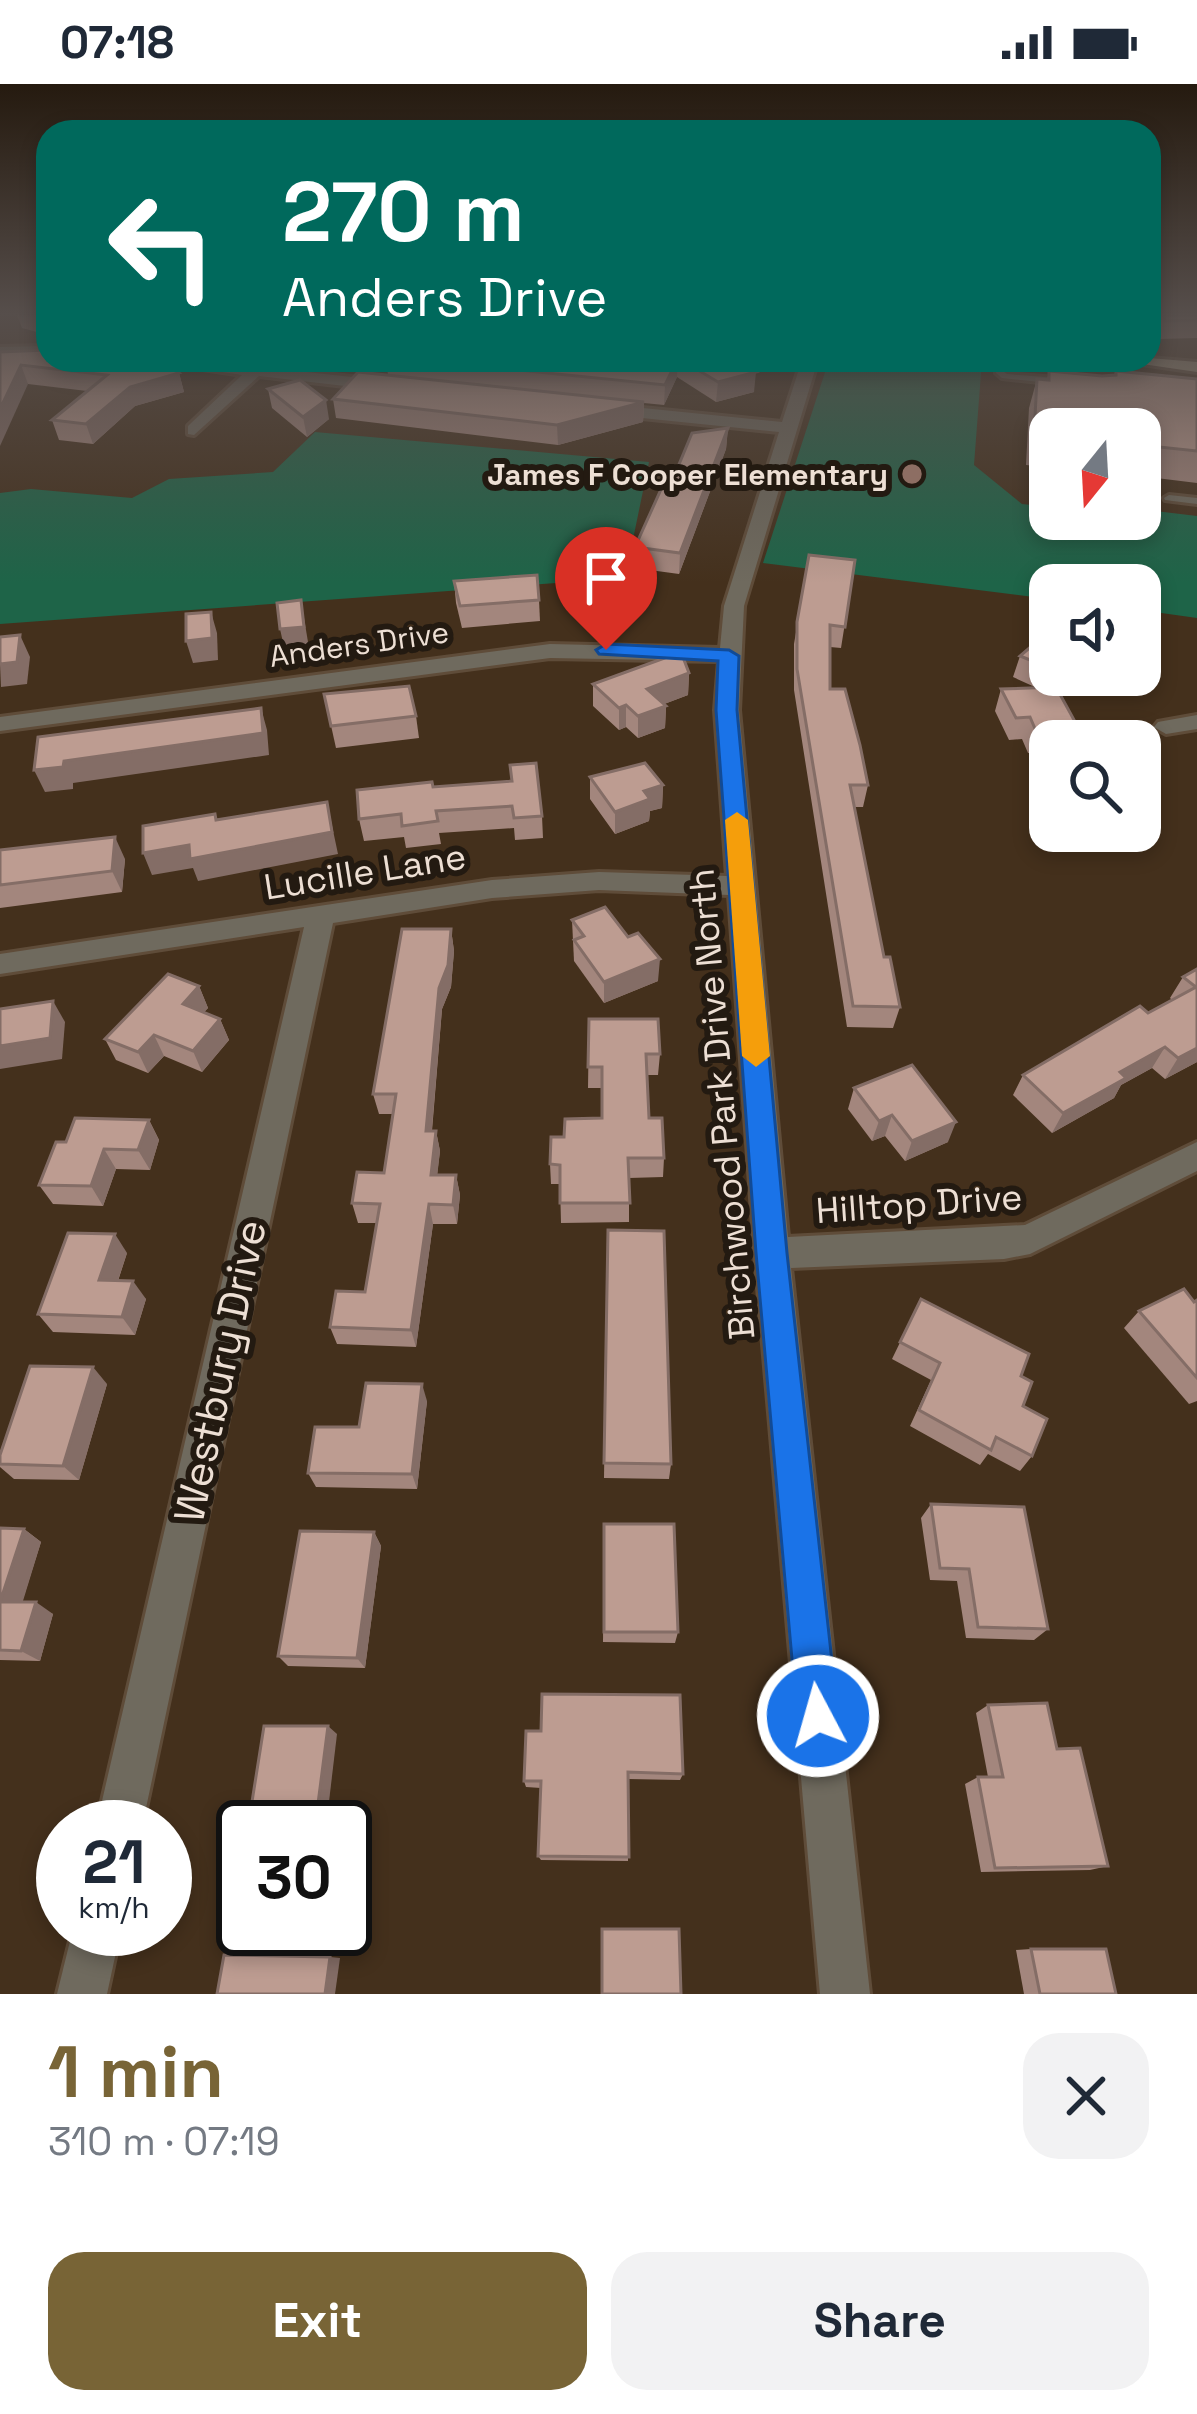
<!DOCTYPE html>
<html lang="en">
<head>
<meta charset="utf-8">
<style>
	:root { --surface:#fff; --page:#f2f2f3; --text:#1f2937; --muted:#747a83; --accent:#786436 }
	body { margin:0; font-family:"Space Grotesk",sans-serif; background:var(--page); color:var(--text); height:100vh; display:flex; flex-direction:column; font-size:45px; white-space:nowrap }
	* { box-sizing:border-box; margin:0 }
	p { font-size:39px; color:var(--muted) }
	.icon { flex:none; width:66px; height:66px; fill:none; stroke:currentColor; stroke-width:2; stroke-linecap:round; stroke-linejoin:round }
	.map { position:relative; height:1910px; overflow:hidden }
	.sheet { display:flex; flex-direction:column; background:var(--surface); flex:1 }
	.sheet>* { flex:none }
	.guide { position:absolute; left:36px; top:36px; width:1125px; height:252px; border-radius:36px; box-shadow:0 6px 18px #0003; background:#00695c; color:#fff; overflow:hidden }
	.needle { width:78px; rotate:198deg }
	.fabs { position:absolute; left:1029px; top:324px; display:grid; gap:24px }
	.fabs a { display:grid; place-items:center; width:132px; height:132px; border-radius:24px; background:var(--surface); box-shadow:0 6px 18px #0003; font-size:60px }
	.speed { position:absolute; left:36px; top:1716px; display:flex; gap:24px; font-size:60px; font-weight:700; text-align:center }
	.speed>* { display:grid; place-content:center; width:156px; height:156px; border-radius:50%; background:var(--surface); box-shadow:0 6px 18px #0003; line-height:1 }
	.speed small { font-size:30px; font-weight:400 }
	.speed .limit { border:6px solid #111; border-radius:18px; background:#fff; color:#111 }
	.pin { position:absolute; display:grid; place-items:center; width:102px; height:102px; color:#fff; margin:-123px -51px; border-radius:50% 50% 50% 0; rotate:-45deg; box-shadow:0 0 12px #0007 }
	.pin .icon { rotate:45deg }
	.me { position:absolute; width:132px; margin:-66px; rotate:354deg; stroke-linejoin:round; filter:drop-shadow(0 0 9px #0008) }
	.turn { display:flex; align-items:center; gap:42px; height:252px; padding:0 48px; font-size:54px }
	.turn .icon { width:156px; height:156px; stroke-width:2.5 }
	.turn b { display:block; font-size:84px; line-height:102px }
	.round { display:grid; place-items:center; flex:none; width:126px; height:126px; border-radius:36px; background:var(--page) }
	.head { display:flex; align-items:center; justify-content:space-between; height:204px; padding:0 48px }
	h1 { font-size:72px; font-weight:600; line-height:90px; color:var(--accent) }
	.button { display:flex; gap:24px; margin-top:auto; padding:24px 48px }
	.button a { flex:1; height:138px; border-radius:36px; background:var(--accent); color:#fff; font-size:48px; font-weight:600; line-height:138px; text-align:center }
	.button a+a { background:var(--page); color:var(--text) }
	.status { display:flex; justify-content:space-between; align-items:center; height:84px; padding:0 60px; background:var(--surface); direction:ltr }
	.status svg { height:33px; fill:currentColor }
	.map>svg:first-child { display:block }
	.green { fill:#1e6448 }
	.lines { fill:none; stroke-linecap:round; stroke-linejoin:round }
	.lane-casing { stroke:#5f4c39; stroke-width:6 }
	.street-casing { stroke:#5f4c39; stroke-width:6 }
	.primary-casing { stroke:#5f4c39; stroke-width:6 }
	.lane { fill:#6f6a5e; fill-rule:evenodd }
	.street { fill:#6f6a5e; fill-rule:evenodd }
	.primary { fill:#a99f86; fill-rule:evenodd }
	.wall { fill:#a3867d }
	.shaded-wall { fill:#846d66 }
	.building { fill:#bd9c91; stroke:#846d66; stroke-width:3 }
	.route { fill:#1a73e8; stroke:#114b97; stroke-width:3 }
	.slow { fill:#f59e0b }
	.education-dot { fill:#8d6e63; stroke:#231a11; stroke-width:4.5 }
	.labels { text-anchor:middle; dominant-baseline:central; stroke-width:12; stroke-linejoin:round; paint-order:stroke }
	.far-poi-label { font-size:30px; font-weight:bold; fill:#eddfd4; stroke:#231a11; text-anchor:end }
	.far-street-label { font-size:30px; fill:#eddfd4; stroke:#231a11 }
	.street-label { font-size:36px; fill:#eddfd4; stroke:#231a11 }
	.near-street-label { font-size:42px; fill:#eddfd4; stroke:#231a11 }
</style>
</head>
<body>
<div class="status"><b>07:18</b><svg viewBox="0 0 49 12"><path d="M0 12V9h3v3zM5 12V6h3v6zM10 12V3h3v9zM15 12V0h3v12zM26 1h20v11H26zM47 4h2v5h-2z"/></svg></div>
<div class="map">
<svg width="1197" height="1910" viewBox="0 0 1197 1910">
	<rect width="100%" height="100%" fill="#44301c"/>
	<g class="green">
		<path d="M829 276H982L974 381 1022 420 1050 423V435L1150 434 1147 426 1197 432V534L1140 526V501H1050V515L763 479Z"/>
		<path d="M315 348 649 378 625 494 0 540V409L31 405 132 414 169 395 273 388Z"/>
	</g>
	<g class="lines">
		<g class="lane-casing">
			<g id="lane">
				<path d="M997 276H1005L1004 288 1007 290 1069 295 1073 298 1069 301 1002 294 996 289Z"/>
				<path d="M1169 411 1197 414V420L1165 416 1164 414Z"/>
			</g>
		</g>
		<g class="street-casing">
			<g id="street">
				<path d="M48 262V272L0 273V263Z"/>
				<path d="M145 276H196L388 297 396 302 388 307 259 292 194 351 188 350V342L242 291Z"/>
				<path d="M802 276H818L744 522 739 626 788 1153 1025 1141 1197 1058V1087L1030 1170 1004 1175 791 1184 870 1910H820L755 1169 729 811 599 806 492 814 333 839 142 1743H96L304 843 0 890V870L492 796 599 788 727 792 715 626 719 577 550 574 0 647V633L550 560 720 564 724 522 779 348 603 330 595 325 603 320 782 338Z"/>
				<path d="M1197 631V645L1166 650 1154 643 1158 638Z"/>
				<path d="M73 1845H121L107 1910H57Z"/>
			</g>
		</g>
		<g class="primary-casing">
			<path id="primary" d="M1149 274 1197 278V288L1115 276Z"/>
		</g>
		<use href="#lane" class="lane"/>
		<use href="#street" class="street"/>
		<use href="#primary" class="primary"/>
	</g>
	<g class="wall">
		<path d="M17 231H48V251L22 244Z"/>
		<path d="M1155 231H1197V254L1159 255Z"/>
		<path d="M0 268 179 289 184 308 135 322 93 360 59 356 52 336 87 307 28 300Z"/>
		<path d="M330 276H756L741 280 754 308 716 318 677 293 664 321 644 319 643 338 558 361 336 334 333 315 388 291 387 282Z"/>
		<path d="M1049 287 1102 292 1114 291 1116 287 1197 295V399L1140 392V345H1050V416L1036 415 1037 382 1026 381 1029 324 1037 295 1047 296Z"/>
		<path d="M268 305 329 335 307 353 272 324Z"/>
		<path d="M728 344 726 365 679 490 635 484V463L670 402Z"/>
		<path d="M809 471 855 476 841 564 830 563V605L868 701 863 723H854L884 873 900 923 893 944 847 943 794 606V560Z"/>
		<path d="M454 497 539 516 540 537 462 544 456 519Z"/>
		<path d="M1050 548V591H1074L1058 606 1079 645 1075 657H1050V668L1028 669 1022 655 1009 656 995 627 1001 605 1037 604 1013 593 1020 572Z"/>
		<path d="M689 589 688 611 664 620 666 622 665 644 638 654 626 643 619 646 593 622V600Z"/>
		<path d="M324 610 416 632 419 654 336 664Z"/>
		<path d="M590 693 663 701 662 724 650 727 649 737 615 750 590 715Z"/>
		<path d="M512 697 542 732 543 754 515 756 514 744 439 749 441 760 406 764 404 753 364 757 359 735 433 703Z"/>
		<path d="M0 766 125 775 122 808 0 824Z"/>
		<path d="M572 836 658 897 604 919 574 877Z"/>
		<path d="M451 845 454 867 451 903 442 925 432 1047H436L440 1067 437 1091H456L460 1111 457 1140H433L416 1263 337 1260 330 1243 365 1208 377 1139H358L352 1119 384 1089 393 1030H379L373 1010Z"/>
		<path d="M1197 885V978L1165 995 1152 984 1121 1001 1114 1014 1052 1049 1013 1011 1023 991 1172 916 1170 914 1183 893Z"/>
		<path d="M199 902 208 924 204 928 220 935 229 956 202 988 164 972 148 989 116 976 105 955Z"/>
		<path d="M589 935 660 970 658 991H647L649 1034 664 1074 663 1093 629 1094V1138L561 1139 560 1100H551L550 1080 564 1053 602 1034V1004H588Z"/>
		<path d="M854 1004 948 1058 905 1077 885 1052 872 1057 848 1025Z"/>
		<path d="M149 1036 159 1056 150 1086 116 1085 103 1122 53 1120 39 1101 66 1058Z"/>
		<path d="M608 1146 671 1380 669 1395 604 1394Z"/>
		<path d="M127 1169 118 1197 146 1215 135 1251 53 1248 38 1230Z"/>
		<path d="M921 1215 1021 1292 1023 1322 1032 1372 1020 1387 988 1370 980 1381 910 1342 931 1296 892 1275Z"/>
		<path d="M1197 1216V1317L1189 1320 1124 1244 1139 1227Z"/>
		<path d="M107 1300 79 1396 14 1395 0 1383V1371Z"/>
		<path d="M427 1317 417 1405 316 1403 308 1389 359 1343Z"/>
		<path d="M931 1420 1048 1545 1034 1556 966 1554 957 1497 930 1496 921 1434Z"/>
		<path d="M0 1444 24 1445 41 1458 22 1518 53 1530 40 1577 0 1576Z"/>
		<path d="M374 1448 381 1462 365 1584 288 1582 278 1572Z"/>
		<path d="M604 1453 678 1548 675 1559 603 1558Z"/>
		<path d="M988 1621 1057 1665 1108 1782 1090 1786 981 1788 965 1700 978 1693H988L976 1629Z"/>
		<path d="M526 1647 683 1690 680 1696 628 1695V1777L541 1776 538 1772 541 1704 526 1703 524 1697Z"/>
		<path d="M1031 1865 1116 1910H1024L1016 1866Z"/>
	</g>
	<g class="shaded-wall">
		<path d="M678 276 677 293 664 321 665 301Z"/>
		<path d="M21 281 28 300 0 362V325Z"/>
		<path d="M756 288 754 308 716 318 718 298Z"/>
		<path d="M179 289 184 308 135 322 93 360 86 340 130 303Z"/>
		<path d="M326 316 329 335 307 353 303 333Z"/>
		<path d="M644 318 643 338 558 361 557 341Z"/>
		<path d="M728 344 726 365 679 490 680 469Z"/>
		<path d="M301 516 309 564 285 567 280 545Z"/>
		<path d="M211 528 217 549 218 576 193 579 186 557Z"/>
		<path d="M20 551 30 573 27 600 1 603 0 580Z"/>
		<path d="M689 589 688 611 646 627 647 605Z"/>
		<path d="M1060 591H1074L1053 610Z"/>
		<path d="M626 621V643L619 646V624Z"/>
		<path d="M666 622 665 644 638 654V632Z"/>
		<path d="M261 624 267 646 269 671 73 699V705L45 708 34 686 64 677Z"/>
		<path d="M1155 682 1145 704 1140 710V700Z"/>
		<path d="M663 701 662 724 650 727 649 737 615 750V728L644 707Z"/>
		<path d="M327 718 338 770 198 797 193 784 152 791 143 769Z"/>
		<path d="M115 753 125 775 122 808 112 787Z"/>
		<path d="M451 845 454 867 451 903 442 925 430 1067 426 1047 439 904Z"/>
		<path d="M660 875 658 897 604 919V898Z"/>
		<path d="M199 902 208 924 192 941 183 920Z"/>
		<path d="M53 917 65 938 62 975 0 985V962Z"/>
		<path d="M220 935 229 956 202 988 193 967Z"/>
		<path d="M154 951 164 972 148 989 138 968Z"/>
		<path d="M1165 963 1152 984 1121 1001 1114 1014 1052 1049 1063 1029 1120 988Z"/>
		<path d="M1197 964V978L1165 995 1178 974Z"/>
		<path d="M892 1031 885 1052 872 1057 879 1037Z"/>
		<path d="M149 1036 159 1056 150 1086 138 1066Z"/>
		<path d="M956 1038 948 1058 905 1077 912 1057Z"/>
		<path d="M436 1047 440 1067 435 1111 431 1091Z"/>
		<path d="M104 1065 116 1085 103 1122 91 1102Z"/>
		<path d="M456 1091 460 1111 457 1140 453 1121Z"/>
		<path d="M429 1120 433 1140 416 1263 411 1246Z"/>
		<path d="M115 1150 127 1169 112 1214 99 1196Z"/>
		<path d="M133 1197 146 1215 135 1251 122 1233Z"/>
		<path d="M93 1283 107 1300 79 1396 63 1382Z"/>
		<path d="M422 1300 427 1317 417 1405 412 1390Z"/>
		<path d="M24 1445 41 1458 19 1530 0 1518Z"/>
		<path d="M374 1448 381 1462 365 1584 357 1574Z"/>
		<path d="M36 1518 53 1530 40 1577 21 1567Z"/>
		<path d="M328 1642 337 1650 326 1743H315Z"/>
		<path d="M330 1873 340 1874 335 1910H325Z"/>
	</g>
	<g class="building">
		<path d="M1164 231H1197V236L1165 237Z"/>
		<path d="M48 266V276H161L179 289 130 303 86 340 52 336 107 291 21 281 0 325V268Z"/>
		<path d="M419 276H677L665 301Z"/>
		<path d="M681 276H735L756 288 718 298Z"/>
		<path d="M1049 287 1102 292 1116 291V287L1197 295V367L1140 361V345H1050V385L1045 384 1046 352 1034 351 1037 295 1049 296Z"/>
		<path d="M358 288 644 318 557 341 333 315Z"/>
		<path d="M300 296 326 316 303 333 268 305Z"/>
		<path d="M728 344 680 469 635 463 663 401 670 402 692 349Z"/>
		<path d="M809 471 855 476 845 543 830 541V605H845L860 661 868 701H850L884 873H890L900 923 853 922 797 585V538Z"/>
		<path d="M537 491 539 516 460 522 454 497Z"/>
		<path d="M301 516 304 543 280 545 277 519Z"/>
		<path d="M211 528 212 554 186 557V530Z"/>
		<path d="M1048 548H1050V584L1020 572Z"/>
		<path d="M20 551 17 578 0 580V553Z"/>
		<path d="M681 568 689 589 647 605 666 622 638 632 626 621 619 624 593 600Z"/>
		<path d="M409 602 416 632 331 642 324 610Z"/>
		<path d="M1056 603 1079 645 1036 647 1030 633 1016 634 1001 605Z"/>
		<path d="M261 624 263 649 64 677 63 683 34 686 38 653Z"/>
		<path d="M1140 676 1155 682 1140 700Z"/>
		<path d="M536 679 542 732 514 734 512 722 436 727 438 737 402 742 401 730 359 735 357 706 432 698 433 703 512 697 510 681Z"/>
		<path d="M645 679 663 701 644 707 650 715 615 728 590 693Z"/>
		<path d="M327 718 332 748 190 775 189 761 143 769V742L215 730 216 736Z"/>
		<path d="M115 753 112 787 0 801V766Z"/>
		<path d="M605 823 628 853 638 849 660 875 604 898 574 856 584 852 572 836Z"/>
		<path d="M402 845H451L448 881 439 904 426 1047H436L431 1091H456L453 1121 429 1120 411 1246 330 1243 336 1207 365 1208 380 1120 352 1119 357 1088 384 1089 396 1010H373Z"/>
		<path d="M1197 885V964L1178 974 1165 963 1120 988 1126 994 1063 1029 1023 991 1140 922 1148 929 1196 903 1183 893Z"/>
		<path d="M168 890 199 902 183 920 220 935 193 967 154 951 138 968 105 955Z"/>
		<path d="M53 917 50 954 0 962V925Z"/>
		<path d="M589 935H658L660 970H646L649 1034H662L664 1074H628L630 1119H560V1081L550 1080 551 1053H564L565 1035 602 1034V983H588Z"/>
		<path d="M912 981 956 1038 912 1057 892 1031 879 1037 854 1004Z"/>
		<path d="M75 1034 149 1036 138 1066 104 1065 91 1102 39 1101 56 1058H66Z"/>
		<path d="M608 1146 664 1147 671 1380 604 1379Z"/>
		<path d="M68 1149 115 1150 99 1196 133 1197 122 1233 38 1230Z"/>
		<path d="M1184 1205 1194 1218 1197 1216V1294L1139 1227Z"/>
		<path d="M921 1215 1029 1270 1021 1292 1032 1298 1023 1322 1047 1335 1032 1372 996 1353 991 1366 919 1326 940 1279 900 1258Z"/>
		<path d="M30 1282 93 1283 63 1382 0 1380V1371Z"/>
		<path d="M366 1299 422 1300 412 1390 308 1389 315 1343H359Z"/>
		<path d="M931 1420 1024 1423 1048 1545 978 1543 969 1485 940 1484Z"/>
		<path d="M604 1440H674L678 1548H604Z"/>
		<path d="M0 1444 24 1445 0 1518Z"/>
		<path d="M300 1447 374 1448 357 1574 278 1572Z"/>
		<path d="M0 1518H36L21 1567 0 1566Z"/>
		<path d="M542 1610 680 1611 683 1690 628 1688 629 1773 538 1772 541 1697H524L526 1647H541Z"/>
		<path d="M1047 1619 1057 1665 1080 1664 1108 1782 995 1784 978 1693H1003L988 1621Z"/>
		<path d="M264 1642H328L315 1743H248Z"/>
		<path d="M602 1845H679L681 1910H602Z"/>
		<path d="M1031 1865H1106L1116 1910H1040Z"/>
		<path d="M224 1871 330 1873 325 1910H217Z"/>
	</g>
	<linearGradient id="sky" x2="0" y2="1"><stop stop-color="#251a0f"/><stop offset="0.46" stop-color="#564e4b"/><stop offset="1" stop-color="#564e4b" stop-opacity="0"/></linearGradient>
	<rect width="1197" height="499" fill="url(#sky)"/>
	<path class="route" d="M606 560 729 566 739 572 737 626 787 1169 838 1632 832 1646 818 1652 803 1646 797 1632 756 1169 716 626 718 577 599 570 596 566Z"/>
	<path class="slow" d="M737 728 748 736 770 972 756 983 742 972 725 736Z"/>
	<circle class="education-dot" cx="912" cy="390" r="12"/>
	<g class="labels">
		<g class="far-poi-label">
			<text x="888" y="390">James F Cooper Elementary</text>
		</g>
		<g class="far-street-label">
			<text transform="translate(359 560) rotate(-8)">Anders Drive</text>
		</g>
		<g class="street-label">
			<text transform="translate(365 788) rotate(-9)">Lucille Lane</text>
			<text transform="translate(722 1020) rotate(-95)">Birchwood Park Drive North</text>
			<text transform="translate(919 1120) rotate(-4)">Hilltop Drive</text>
		</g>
		<g class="near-street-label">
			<text transform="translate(220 1287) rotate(-78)">Westbury Drive</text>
		</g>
	</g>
</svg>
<div class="fabs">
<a><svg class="needle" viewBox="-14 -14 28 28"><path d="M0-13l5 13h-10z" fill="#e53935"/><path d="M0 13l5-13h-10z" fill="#747a83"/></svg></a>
<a><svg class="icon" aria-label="sound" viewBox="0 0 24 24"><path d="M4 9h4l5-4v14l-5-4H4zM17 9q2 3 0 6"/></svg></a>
<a><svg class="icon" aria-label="search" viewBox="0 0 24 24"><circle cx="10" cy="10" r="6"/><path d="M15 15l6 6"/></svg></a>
</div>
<div class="speed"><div>21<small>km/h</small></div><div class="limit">30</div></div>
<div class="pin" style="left:606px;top:566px;background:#d93025"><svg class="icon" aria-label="arrive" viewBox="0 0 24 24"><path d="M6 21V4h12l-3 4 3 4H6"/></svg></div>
<svg class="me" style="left:818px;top:1632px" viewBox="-20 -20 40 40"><circle r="17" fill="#1a73e8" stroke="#fff" stroke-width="3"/><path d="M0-11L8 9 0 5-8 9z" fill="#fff"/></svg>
<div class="guide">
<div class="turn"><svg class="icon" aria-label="left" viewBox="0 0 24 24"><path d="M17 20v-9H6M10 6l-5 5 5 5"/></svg><div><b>270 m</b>Anders Drive</div></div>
</div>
</div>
<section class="sheet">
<div class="head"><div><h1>1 min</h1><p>310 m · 07:19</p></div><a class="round"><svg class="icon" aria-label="close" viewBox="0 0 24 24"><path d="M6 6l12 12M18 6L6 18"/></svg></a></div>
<div class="button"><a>Exit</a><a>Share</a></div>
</section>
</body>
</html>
